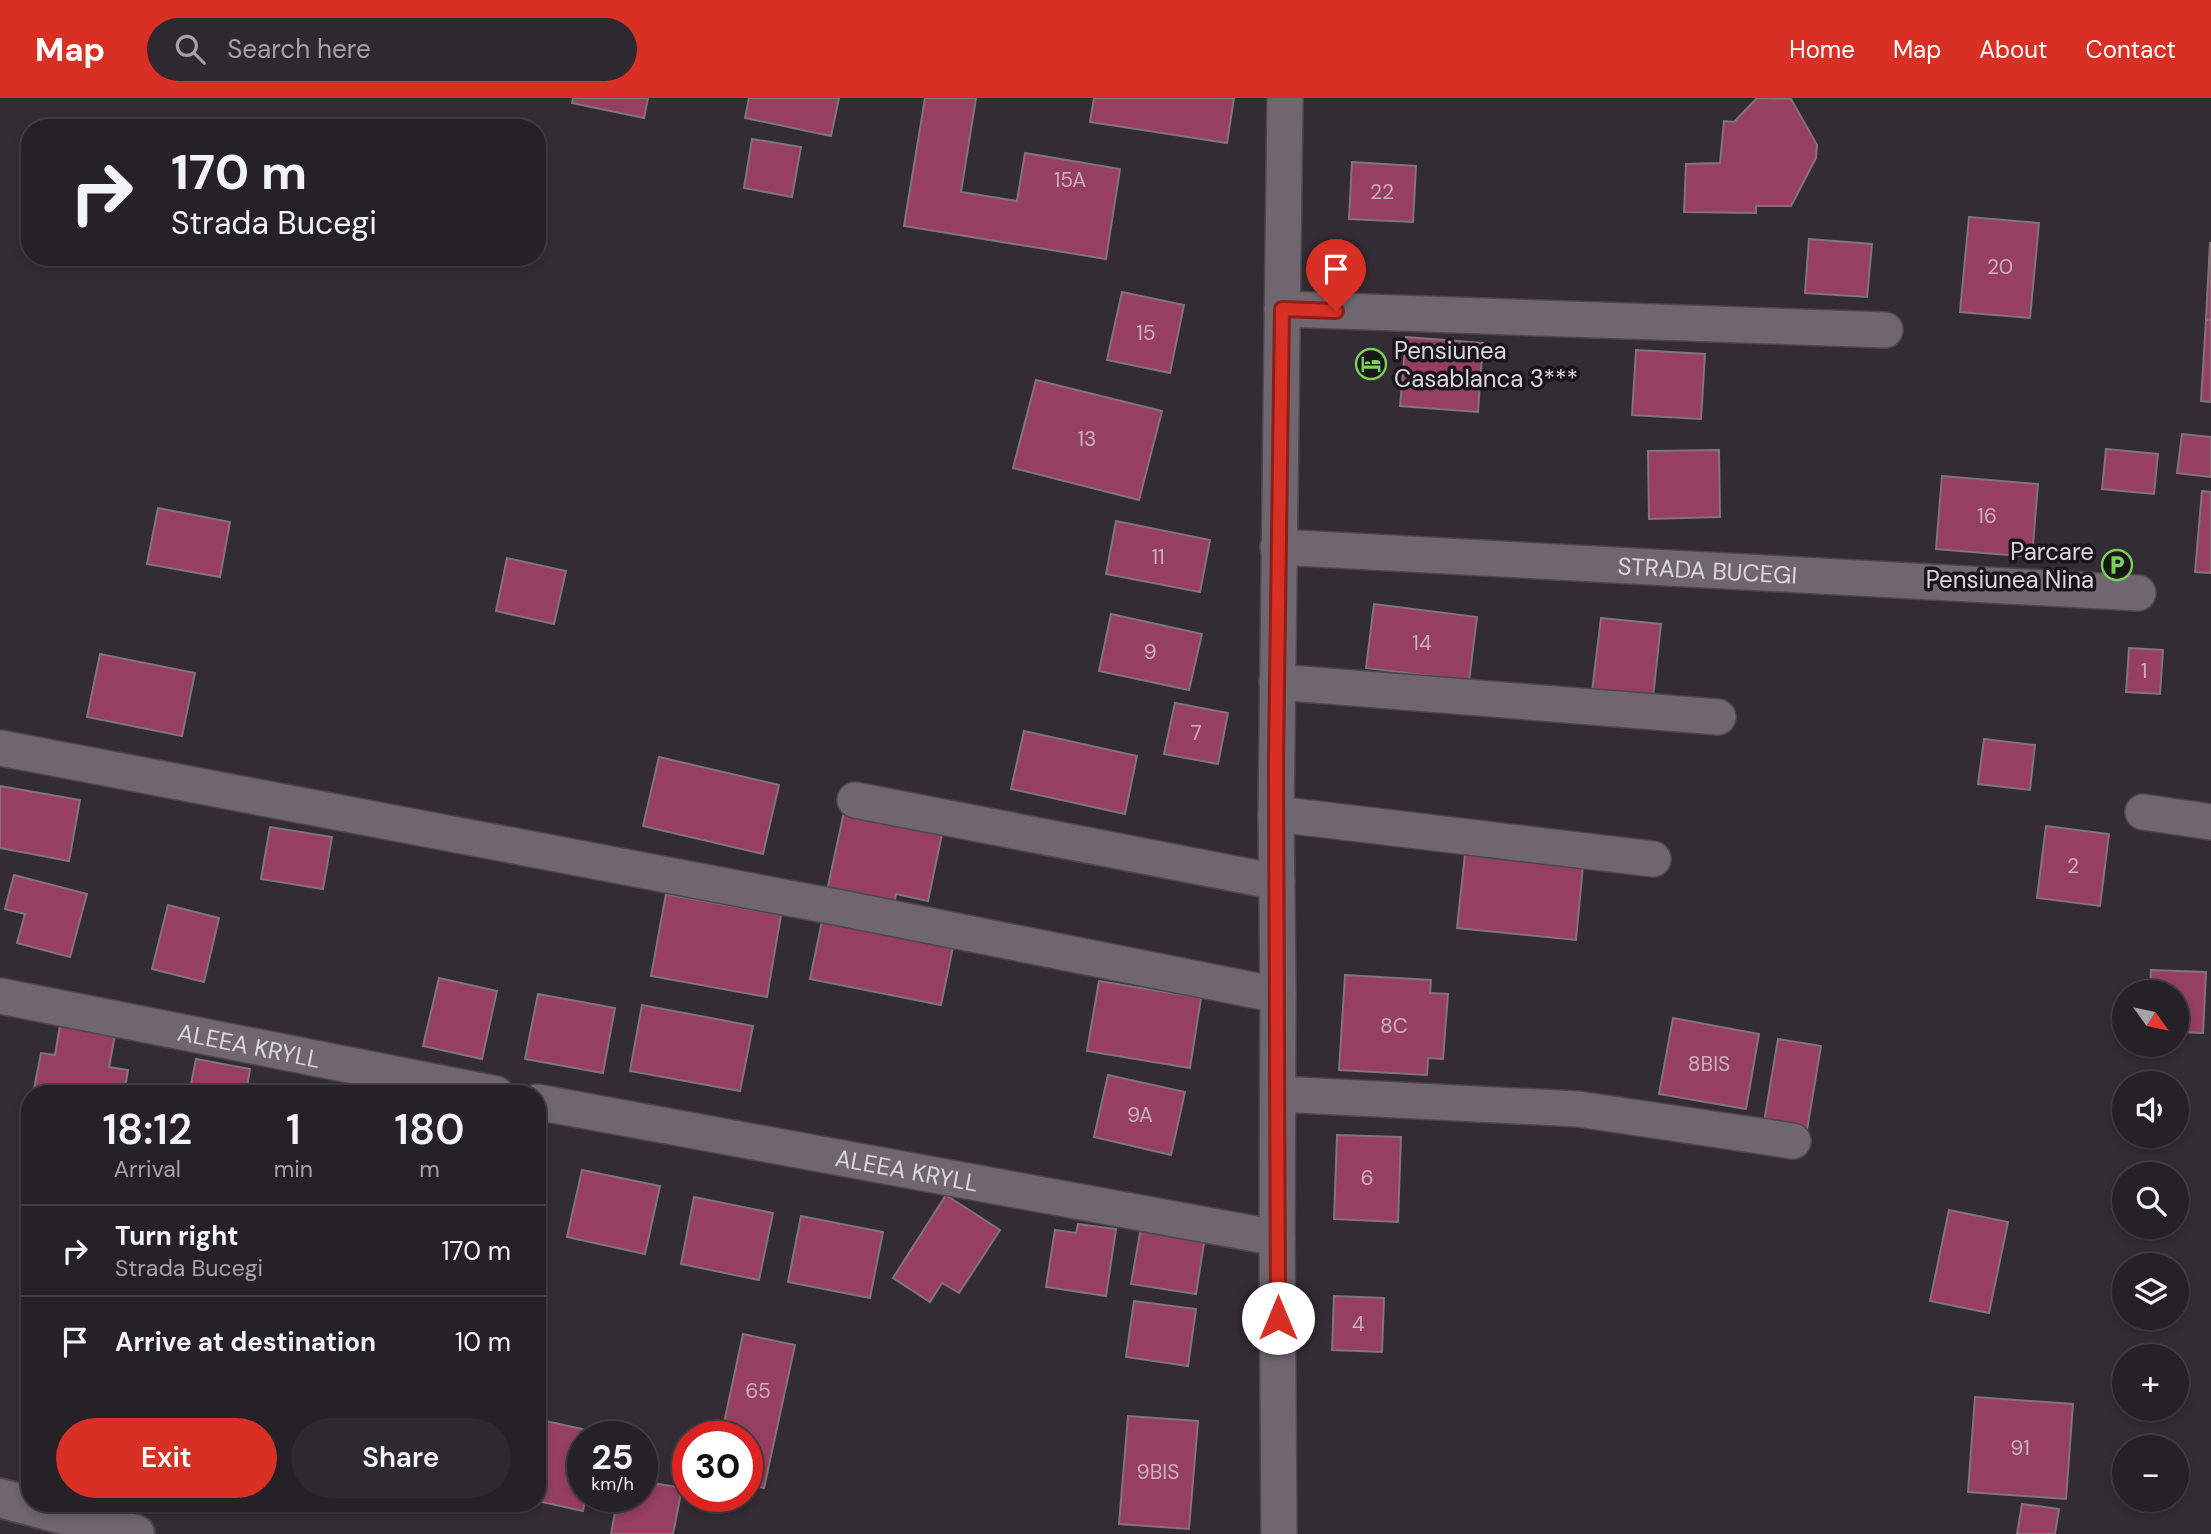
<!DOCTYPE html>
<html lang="en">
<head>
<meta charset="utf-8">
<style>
	:root { --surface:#262127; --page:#2e292f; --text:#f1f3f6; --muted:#a4a3a7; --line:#423e44; --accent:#d93025 }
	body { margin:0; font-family:"DM Sans",sans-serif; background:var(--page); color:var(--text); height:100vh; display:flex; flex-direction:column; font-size:26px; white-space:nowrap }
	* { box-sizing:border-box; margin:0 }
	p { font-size:23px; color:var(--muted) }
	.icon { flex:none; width:38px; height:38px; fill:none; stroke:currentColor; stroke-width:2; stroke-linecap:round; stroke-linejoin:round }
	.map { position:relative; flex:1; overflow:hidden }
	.side { position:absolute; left:21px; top:987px; width:525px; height:427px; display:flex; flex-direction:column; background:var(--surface); border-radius:28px; box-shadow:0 4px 10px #0003,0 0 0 2px var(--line) }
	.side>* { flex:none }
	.top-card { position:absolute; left:21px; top:21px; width:525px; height:147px; border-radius:28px; box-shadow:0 4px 10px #0003,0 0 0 2px var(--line); background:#262127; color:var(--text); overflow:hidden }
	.needle { width:46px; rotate:123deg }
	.controls { position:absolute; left:2112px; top:882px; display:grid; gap:14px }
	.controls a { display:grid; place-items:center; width:77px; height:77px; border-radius:50%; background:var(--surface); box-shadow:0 4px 10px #0003,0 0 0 2px var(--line); font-size:35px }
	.speed { position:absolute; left:567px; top:1323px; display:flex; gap:14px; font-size:35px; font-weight:700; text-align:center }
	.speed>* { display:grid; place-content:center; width:91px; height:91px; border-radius:50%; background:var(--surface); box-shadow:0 4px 10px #0003,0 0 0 2px var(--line); line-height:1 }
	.speed small { font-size:18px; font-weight:400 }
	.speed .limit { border:10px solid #d22; background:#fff; color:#111 }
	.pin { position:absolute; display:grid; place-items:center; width:60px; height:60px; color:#fff; margin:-72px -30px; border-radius:50% 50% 50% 0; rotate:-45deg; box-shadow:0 0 7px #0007 }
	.pin .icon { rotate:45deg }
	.me { position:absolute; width:77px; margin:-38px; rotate:0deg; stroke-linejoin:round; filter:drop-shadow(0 0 5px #0008) }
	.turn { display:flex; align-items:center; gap:24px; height:147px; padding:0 35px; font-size:32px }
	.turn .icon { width:91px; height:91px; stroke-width:2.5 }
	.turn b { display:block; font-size:49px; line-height:60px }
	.eta { display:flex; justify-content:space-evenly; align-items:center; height:119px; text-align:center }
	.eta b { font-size:42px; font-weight:600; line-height:49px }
	.cta { display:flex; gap:14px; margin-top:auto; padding:14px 35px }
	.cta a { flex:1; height:80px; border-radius:42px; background:var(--accent); color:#fff; font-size:28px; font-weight:600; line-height:80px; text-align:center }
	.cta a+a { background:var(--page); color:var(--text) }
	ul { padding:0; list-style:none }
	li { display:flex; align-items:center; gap:21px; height:91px; padding:0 35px; border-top:2px solid var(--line) }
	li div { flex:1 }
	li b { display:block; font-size:26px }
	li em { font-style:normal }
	header { display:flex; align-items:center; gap:42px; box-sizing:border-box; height:98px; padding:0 35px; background:var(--accent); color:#fff }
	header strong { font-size:33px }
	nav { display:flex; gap:38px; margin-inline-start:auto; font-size:24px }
	.search { width:490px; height:63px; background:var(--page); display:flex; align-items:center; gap:18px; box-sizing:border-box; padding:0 24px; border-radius:38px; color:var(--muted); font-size:26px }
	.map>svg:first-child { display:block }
	.building { fill:#963f60; stroke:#827478; stroke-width:2 }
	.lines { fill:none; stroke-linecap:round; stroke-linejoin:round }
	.minor-casing { stroke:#4d474d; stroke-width:38 }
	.tertiary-casing { stroke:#4d474d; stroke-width:42 }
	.minor { stroke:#6f6670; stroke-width:35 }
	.tertiary { stroke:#6f6670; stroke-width:38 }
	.route-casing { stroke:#8d1f18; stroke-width:18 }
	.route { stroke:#d93025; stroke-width:12 }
	.labels { text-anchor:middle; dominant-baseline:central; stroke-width:7; stroke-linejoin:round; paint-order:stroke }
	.number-label { font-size:21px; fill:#cab1bd }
	.poi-label { font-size:24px; fill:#dcd7dc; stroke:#191519; text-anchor:start }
	.street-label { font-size:24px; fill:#dcd7dc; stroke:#191519 }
</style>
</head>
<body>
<header>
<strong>Map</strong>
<div class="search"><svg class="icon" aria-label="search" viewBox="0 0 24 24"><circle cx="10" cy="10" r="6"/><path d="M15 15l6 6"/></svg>Search here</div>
<nav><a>Home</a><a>Map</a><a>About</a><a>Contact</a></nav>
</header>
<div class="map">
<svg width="2211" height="1436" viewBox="0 0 2211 1436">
	<rect width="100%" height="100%" fill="#332c34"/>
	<g class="building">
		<path d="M573 0H648L644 20 572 5Z"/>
		<path d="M749 0H839L831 38 745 20Z"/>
		<path d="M925 0H976L961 94 1017 103 1025 55 1120 71 1106 161 904 128Z"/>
		<path d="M1094 0H1234L1227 45 1090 24Z"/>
		<path d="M1757 0 1791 1 1817 47 1816 60 1791 108H1756V115L1684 114 1686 66 1720 65 1724 23 1734 24Z"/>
		<path d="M752 41 801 49 792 99 744 90Z"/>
		<path d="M1352 64 1416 68 1413 124 1349 121Z"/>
		<path d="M1969 119 2039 125 2030 220 1960 214Z"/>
		<path d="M1809 141 1872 146 1867 199 1805 195Z"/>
		<path d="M2210 145H2211V222L2206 221Z"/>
		<path d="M1122 194 1184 207 1170 275 1107 262Z"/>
		<path d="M2206 222H2211V304L2201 303Z"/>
		<path d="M1406 239 1483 245 1478 314 1400 308Z"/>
		<path d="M1636 252 1705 256 1701 321 1632 317Z"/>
		<path d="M1036 282 1162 313 1139 402 1013 370Z"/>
		<path d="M2182 336 2211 339V379L2177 375Z"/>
		<path d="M2106 351 2158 356 2154 396 2102 391Z"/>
		<path d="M1719 352 1720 419 1649 421 1648 353Z"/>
		<path d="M1942 378 2038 386 2032 459 1936 451Z"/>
		<path d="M2202 393 2211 394V475L2195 474Z"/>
		<path d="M158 410 230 424 220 479 147 466Z"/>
		<path d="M1116 423 1210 442 1200 494 1106 476Z"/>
		<path d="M507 460 566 473 554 526 496 513Z"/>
		<path d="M1374 506 1477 519 1469 583 1366 570Z"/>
		<path d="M1111 516 1202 536 1189 592 1099 573Z"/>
		<path d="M1601 520 1661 526 1653 599 1592 593Z"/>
		<path d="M2129 550 2163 552 2160 596 2126 594Z"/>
		<path d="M100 556 195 575 182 638 87 619Z"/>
		<path d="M1175 605 1228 615 1218 666 1164 656Z"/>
		<path d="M1024 633 1137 658 1125 716 1011 691Z"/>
		<path d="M1984 641 2035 647 2030 692 1978 686Z"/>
		<path d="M659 659 779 687 763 756 643 728Z"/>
		<path d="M0 688 80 702 69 763 0 750Z"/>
		<path d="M844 714 942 736 928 803 896 796 894 807 827 793Z"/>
		<path d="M2046 728 2109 736 2100 808 2037 800Z"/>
		<path d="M270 729 332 739 323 791 261 781Z"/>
		<path d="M1465 756 1583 768 1576 842 1457 830Z"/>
		<path d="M14 777 87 796 70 859 17 845 25 816 5 811Z"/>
		<path d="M666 796 781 817 767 899 651 878Z"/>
		<path d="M168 807 219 820 204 884 152 871Z"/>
		<path d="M823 818 954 844 941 907 810 881Z"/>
		<path d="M2151 872 2206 874 2203 935 2177 934V894H2150Z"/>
		<path d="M1345 877 1431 882 1430 895 1448 896 1443 961 1428 960 1427 977 1339 972Z"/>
		<path d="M439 880 497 893 482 961 423 948Z"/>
		<path d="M1099 883 1201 900 1190 970 1087 953Z"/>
		<path d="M538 896 615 910 603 975 525 961Z"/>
		<path d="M642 907 753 928 740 993 630 973Z"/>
		<path d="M1673 920 1759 936 1746 1011 1659 996Z"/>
		<path d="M60 927 115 937 109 969 128 972 124 996H33L41 955 55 957Z"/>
		<path d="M1778 941 1821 948 1807 1032 1764 1024Z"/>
		<path d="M196 961 250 971 246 996H175L176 988 190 991Z"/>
		<path d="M1108 977 1185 994 1171 1057 1094 1039Z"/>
		<path d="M1337 1037 1401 1039 1398 1124 1334 1121Z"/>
		<path d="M582 1072 660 1088 645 1156 567 1139Z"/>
		<path d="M946 1097 1000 1132 959 1195 942 1185 930 1204 893 1180Z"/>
		<path d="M694 1099 773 1115 759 1182 681 1166Z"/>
		<path d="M1949 1112 2008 1124 1989 1215 1930 1203Z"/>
		<path d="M801 1118 883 1134 870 1200 788 1184Z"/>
		<path d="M1078 1126 1116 1131 1106 1198 1046 1189 1055 1132 1076 1135Z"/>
		<path d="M1141 1129 1205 1139 1196 1196 1131 1186Z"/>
		<path d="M1334 1198 1384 1200 1382 1254 1332 1252Z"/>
		<path d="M1134 1203 1196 1211 1188 1268 1126 1259Z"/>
		<path d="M743 1236 795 1247 764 1390 747 1386V1339H721Z"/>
		<path d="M1975 1299 2073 1306 2066 1401 1968 1394Z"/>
		<path d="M1128 1318 1198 1323 1189 1431 1119 1426Z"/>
		<path d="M537 1321 600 1335 599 1339H583V1398H586L583 1413 537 1403Z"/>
		<path d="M642 1383 682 1390 673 1436H611L618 1398H642Z"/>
		<path d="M2022 1406 2059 1411 2055 1436H2017Z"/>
	</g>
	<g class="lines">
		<g class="minor-casing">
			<g id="minor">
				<path d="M1282 211 1885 232"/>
				<path id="s1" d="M1278 449 2138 495"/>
				<path d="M1277 584 1718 619"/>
				<path d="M0 650 841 810 1278 897"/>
				<path d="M855 702 1277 784"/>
				<path d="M2143 714 2211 724"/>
				<path d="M1276 716 1653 761"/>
				<path id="s2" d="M0 898 496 996"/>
				<path d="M1278 996 1578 1011 1793 1043"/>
				<path id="s3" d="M537 1004 1277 1140"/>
				<path d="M1279 1436 1277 1140 1278 897 1276 716 1285 0"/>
			</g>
		</g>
		<g class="tertiary-casing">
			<path id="tertiary" d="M0 1400 135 1436"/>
		</g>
		<use href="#minor" class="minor"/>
		<use href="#tertiary" class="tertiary"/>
	</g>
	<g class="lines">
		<g class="route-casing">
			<path id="route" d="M1278 1220 1276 663 1282 211 1336 213"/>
		</g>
		<use href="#route" class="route"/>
	</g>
	<defs>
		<g id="hotel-ring" transform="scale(1.575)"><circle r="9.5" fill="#191519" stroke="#7ad157" stroke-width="1.5"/><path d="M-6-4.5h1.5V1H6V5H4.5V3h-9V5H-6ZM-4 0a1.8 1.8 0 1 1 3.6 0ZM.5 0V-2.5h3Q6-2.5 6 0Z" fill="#7ad157"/></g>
		<g id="parking-ring" transform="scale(1.575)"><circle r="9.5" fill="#191519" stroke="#7ad157" stroke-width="1.5"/><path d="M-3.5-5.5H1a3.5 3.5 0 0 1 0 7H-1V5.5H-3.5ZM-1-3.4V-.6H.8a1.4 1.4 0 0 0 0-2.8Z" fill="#7ad157"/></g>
	</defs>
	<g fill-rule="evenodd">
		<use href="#hotel-ring" x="1371" y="266"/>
		<use href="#parking-ring" x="2117" y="467"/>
	</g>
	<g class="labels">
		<g class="number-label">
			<text x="1070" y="82">15A</text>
			<text x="1382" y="94">22</text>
			<text x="2000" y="169">20</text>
			<text x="1146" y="235">15</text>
			<text x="1087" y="341">13</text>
			<text x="1987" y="418">16</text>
			<text x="1158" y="459">11</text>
			<text x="1422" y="545">14</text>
			<text x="1150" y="554">9</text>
			<text x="2144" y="573">1</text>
			<text x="1196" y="635">7</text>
			<text x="2073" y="768">2</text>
			<text x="1394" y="928">8C</text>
			<text x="1709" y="966">8BIS</text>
			<text x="1140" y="1017">9A</text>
			<text x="1367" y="1080">6</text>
			<text x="1358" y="1226">4</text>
			<text x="758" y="1293">65</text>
			<text x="2020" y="1350">91</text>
			<text x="1158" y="1374">9BIS</text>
		</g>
		<g class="poi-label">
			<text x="1394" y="252">Pensiunea<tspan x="1394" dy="28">Casablanca 3***</tspan></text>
			<text x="2094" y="453" text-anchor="end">Parcare<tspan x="2094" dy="28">Pensiunea Nina</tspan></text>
		</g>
		<g class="street-label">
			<text stroke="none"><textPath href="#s1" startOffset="430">STRADA BUCEGI</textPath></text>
			<text stroke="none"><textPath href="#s2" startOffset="254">ALEEA KRYLL</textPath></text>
			<text stroke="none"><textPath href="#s3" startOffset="376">ALEEA KRYLL</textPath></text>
		</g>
	</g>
</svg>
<div class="controls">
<a><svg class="needle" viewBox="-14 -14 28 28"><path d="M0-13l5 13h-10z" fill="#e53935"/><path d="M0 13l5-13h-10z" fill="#a4a3a7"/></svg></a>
<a><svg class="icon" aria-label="sound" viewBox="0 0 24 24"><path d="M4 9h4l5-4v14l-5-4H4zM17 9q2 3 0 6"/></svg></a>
<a><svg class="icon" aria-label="search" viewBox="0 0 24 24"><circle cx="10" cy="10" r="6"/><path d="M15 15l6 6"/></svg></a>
<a><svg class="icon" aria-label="layers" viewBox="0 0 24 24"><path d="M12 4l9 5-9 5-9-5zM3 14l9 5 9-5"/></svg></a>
<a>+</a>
<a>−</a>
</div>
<div class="speed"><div>25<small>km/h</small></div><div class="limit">30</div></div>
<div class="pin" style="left:1336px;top:213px;background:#d93025"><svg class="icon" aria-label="arrive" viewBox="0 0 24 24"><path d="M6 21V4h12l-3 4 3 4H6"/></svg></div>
<svg class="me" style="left:1278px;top:1220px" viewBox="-20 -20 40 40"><circle r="19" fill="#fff"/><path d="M0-13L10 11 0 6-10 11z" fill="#d93025"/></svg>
<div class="top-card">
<div class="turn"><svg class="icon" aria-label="right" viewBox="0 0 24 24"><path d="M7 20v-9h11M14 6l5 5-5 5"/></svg><div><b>170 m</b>Strada Bucegi</div></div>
</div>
<section class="side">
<div class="eta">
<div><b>18:12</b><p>Arrival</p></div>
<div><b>1</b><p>min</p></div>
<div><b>180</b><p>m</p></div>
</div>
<ul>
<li><svg class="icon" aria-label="right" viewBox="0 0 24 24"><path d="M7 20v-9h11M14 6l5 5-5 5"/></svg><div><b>Turn right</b><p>Strada Bucegi</p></div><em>170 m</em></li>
<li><svg class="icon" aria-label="arrive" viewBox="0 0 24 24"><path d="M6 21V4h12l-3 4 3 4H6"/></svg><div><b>Arrive at destination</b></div><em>10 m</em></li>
</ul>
<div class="cta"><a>Exit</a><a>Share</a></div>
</section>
</div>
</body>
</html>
